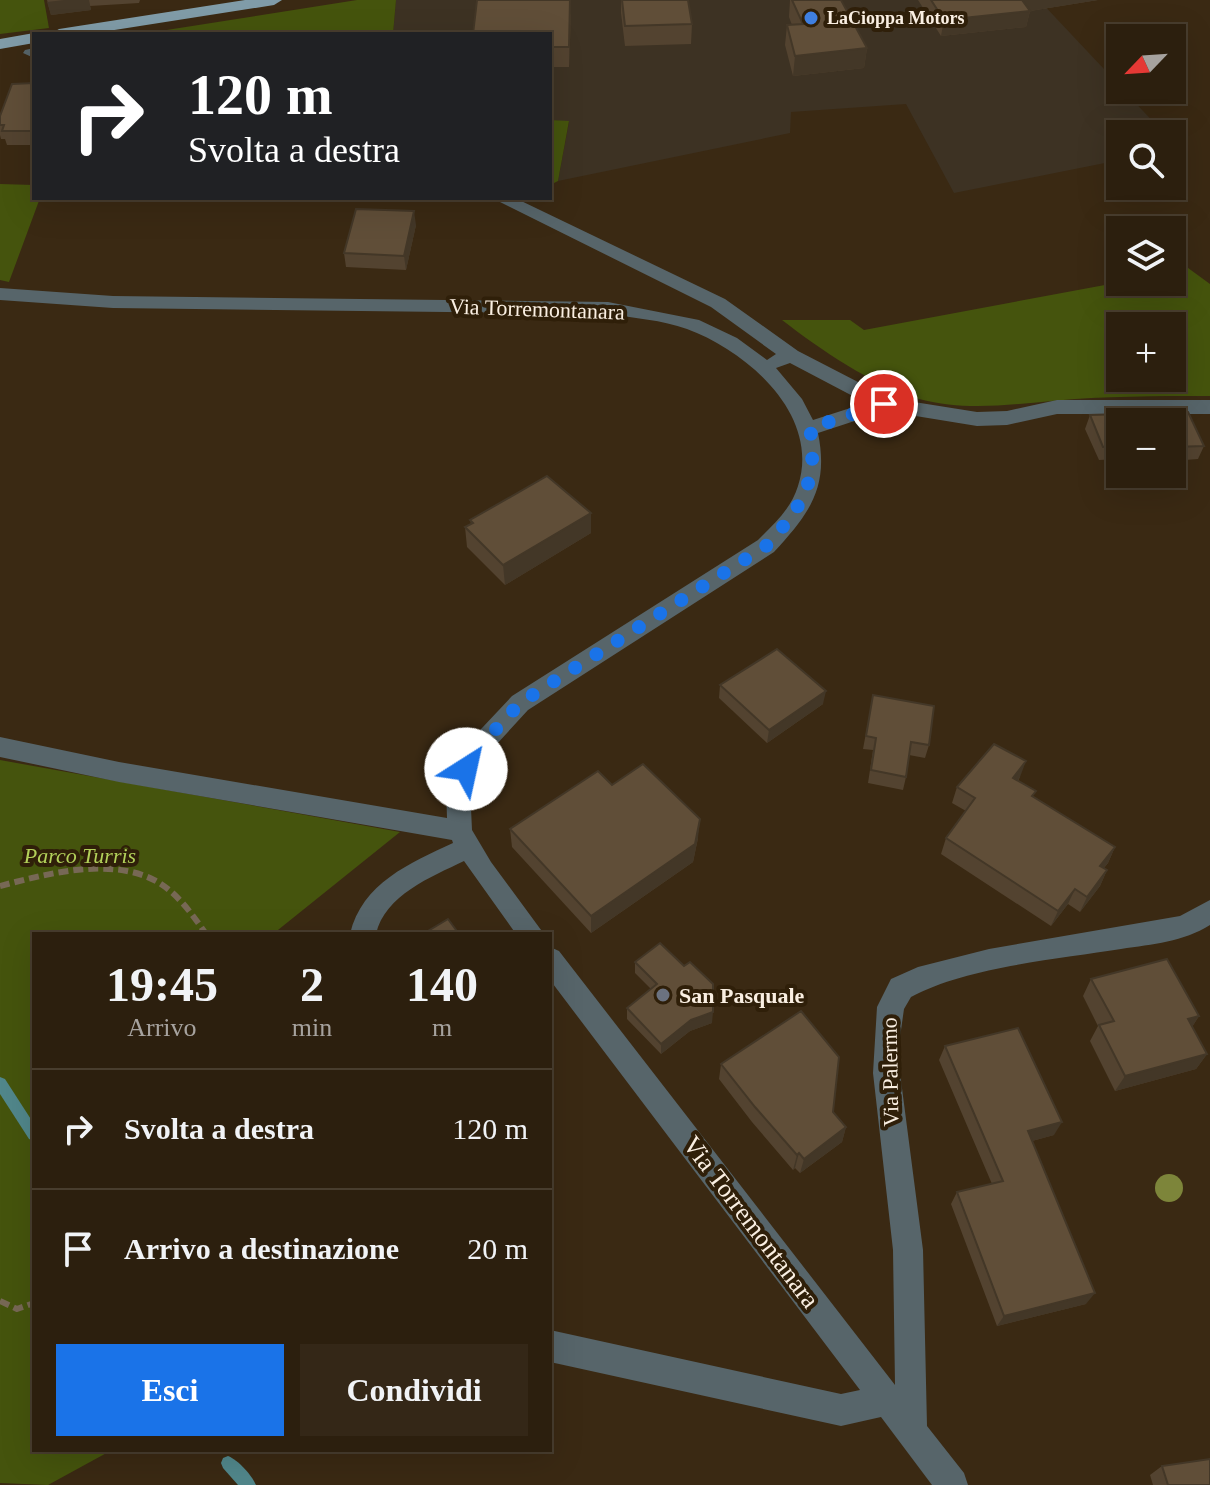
<!DOCTYPE html>
<html lang="it">
<head>
<meta charset="utf-8">
<style>
	:root { --surface:#2c1f0e; --page:#342717; --text:#f1f3f6; --muted:#a6a29e; --line:#483d2e; --accent:#1a73e8 }
	body { margin:0; font-family:Georgia,serif; background:var(--page); color:var(--text); height:100vh; display:flex; flex-direction:column; font-size:30px; white-space:nowrap }
	* { box-sizing:border-box; margin:0 }
	p { font-size:26px; color:var(--muted) }
	.icon { flex:none; width:44px; height:44px; fill:none; stroke:currentColor; stroke-width:2; stroke-linecap:round; stroke-linejoin:round }
	.map { position:relative; flex:1; overflow:hidden }
	.side { position:absolute; left:32px; top:932px; width:520px; height:520px; display:flex; flex-direction:column; background:var(--surface); border-radius:0px; box-shadow:0 8px 32px #0002,0 0 0 2px var(--line) }
	.side>* { flex:none }
	.hud { position:absolute; left:32px; top:32px; width:520px; height:168px; border-radius:0px; box-shadow:0 8px 32px #0002,0 0 0 2px var(--line); background:#202124; color:#fff; overflow:hidden }
	.needle { width:52px; rotate:245deg }
	.fabs { position:absolute; left:1106px; top:24px; display:grid; gap:16px }
	.fabs a { display:grid; place-items:center; width:80px; height:80px; border-radius:0px; background:var(--surface); box-shadow:0 8px 32px #0002,0 0 0 2px var(--line); font-size:40px }
	.pin { position:absolute; display:grid; place-items:center; width:68px; height:68px; color:#fff; margin:-34px; border:4px solid #fff; border-radius:50%; box-shadow:0 2px 8px #0007 }
	.me { position:absolute; width:88px; margin:-44px; rotate:35deg; stroke-linejoin:round; filter:drop-shadow(0 0 6px #0008) }
	.turn { display:flex; align-items:center; gap:28px; height:168px; padding:0 24px; font-size:36px }
	.turn .icon { width:104px; height:104px; stroke-width:2.5 }
	.turn b { display:block; font-size:56px; line-height:68px }
	.eta { display:flex; justify-content:space-evenly; align-items:center; height:136px; text-align:center }
	.eta b { font-size:48px; font-weight:700; line-height:56px }
	.button { display:flex; gap:16px; margin-top:auto; padding:16px 24px }
	.button a { flex:1; height:92px; border-radius:0px; background:var(--accent); color:#fff; font-size:32px; font-weight:700; line-height:92px; text-align:center }
	.button a+a { background:var(--page); color:var(--text) }
	ul { padding:0; list-style:none }
	li { display:flex; align-items:center; gap:24px; height:120px; padding:0 24px; border-top:2px solid var(--line) }
	li div { flex:1 }
	li b { display:block; font-size:30px }
	li em { font-style:normal }
	.map>svg:first-child { display:block }
	.industrial { fill:#3d3223 }
	.green { fill:#45540d; fill-rule:evenodd }
	.lines { fill:none; stroke-linecap:round; stroke-linejoin:round }
	.stream { fill:#51878b; fill-rule:evenodd }
	.path { stroke:#776855; stroke-width:6; stroke-dasharray:10 5; stroke-linecap:butt }
	.minor { fill:#57656a; fill-rule:evenodd }
	.major { fill:#809ca8; fill-rule:evenodd }
	.tree { fill:#7d853a }
	.wall { fill:#534330 }
	.shaded-wall { fill:#433727 }
	.building { fill:#604e38; stroke:#433727; stroke-width:2 }
	.route { stroke:#1a73e8; stroke-width:14; stroke-dasharray:0 25.2 }
	.shop-dot { fill:#3f7fe0; stroke:#2f1f09; stroke-width:3 }
	.worship-dot { fill:#6b7280; stroke:#2f1f09; stroke-width:3 }
	.labels { text-anchor:middle; dominant-baseline:central; stroke-width:8; stroke-linejoin:round; paint-order:stroke }
	.far-poi-label { font-size:18px; font-weight:bold; fill:#faefe2; stroke:#2f1f09; text-anchor:start }
	.street-label { font-size:22px; fill:#faefe2; stroke:#2f1f09 }
	.park-label { font-size:22px; font-style:italic; fill:#b3d15a; stroke:#2f1f09 }
	.poi-label { font-size:22px; font-weight:bold; fill:#faefe2; stroke:#2f1f09; text-anchor:start }
	.near-street-label { font-size:26px; fill:#faefe2; stroke:#2f1f09 }
</style>
</head>
<body>
<div class="map">
<svg width="1210" height="1485" viewBox="0 0 1210 1485">
	<rect width="100%" height="100%" fill="#3a2913"/>
	<path class="industrial" d="M396 0H1039L1120 86V90H1123L1165 134H1120V160L954 193 906 104 791 112 790 133 558 181 569 122 550 120V34H393Z"/>
	<g class="green">
		<path d="M0 0H44L49 28 0 34Z"/>
		<path d="M357 0H396L393 34H141Z"/>
		<path d="M550 120 569 121 558 181 550 185Z"/>
		<path d="M0 184 34 185V198H40L9 282 0 280Z"/>
		<path d="M1184 265 1210 284V396C1157 396 1104 396 1052 401 1006 405 964 411 919 399 875 387 818 348 782 320H850L864 330 1121 282H1172V271ZM1120 326H1172V378H1120Z"/>
		<path d="M0 760 400 832 273 934H34V1450H112L48 1485 0 1483Z"/>
	</g>
	<g class="lines">
		<g class="stream">
			<path d="M0 1077 5 1079 34 1124V1141L29 1139 0 1094Z"/>
			<path d="M228 1456C238 1460 251 1474 256 1485H238L223 1468 221 1463 223 1458Z"/>
		</g>
		<g class="path">
			<path d="M0 886C46 874 109 857 154 880 176 891 192 914 206 934"/>
			<path d="M0 1301 17 1309 34 1303"/>
		</g>
		<g class="minor">
			<path d="M34 48V58L23 53 25 50Z"/>
			<path d="M492 198H515L725 299 798 351 889 398 977 412 1007 411 1057 400H1210V414H1057L1007 425 977 426 885 411 818 433C829 487 810 513 774 552L528 710 484 758 470 786 472 830 491 862 544 934H516L464 861C431 877 385 895 376 934H350C362 883 410 863 453 843L452 840 119 782 0 757V737L119 762 447 818 446 786 466 745 512 696 758 540C774 524 791 509 798 486 821 415 747 351 687 329 662 320 634 318 608 314L113 308 0 300V288L113 296 608 302 699 320 737 338 767 360 776 354 711 307ZM790 363 866 403 813 420 802 399 776 368Z"/>
			<path d="M1210 900V925C1183 942 1153 944 1121 949 1059 959 966 967 911 997L904 1009 900 1037V1073L923 1250 927 1426 964 1473 968 1485H932L881 1417 841 1426 550 1362V1330L841 1394 860 1390 550 980V947L559 951 895 1385 893 1250 873 1073 877 1007 891 979 918 967 989 949 1180 916Z"/>
		</g>
		<g class="major">
			<path d="M245 0H282L274 5 89 34H51L59 29Z"/>
			<path d="M34 33 37 34H34V43L0 49V39Z"/>
		</g>
	</g>
	<circle class="tree" cx="1169" cy="1188" r="14"/>
	<g class="wall">
		<path d="M47 0H140L139 3 90 6 91 10 51 15Z"/>
		<path d="M621 0H688L692 24 691 44 625 46 621 13Z"/>
		<path d="M790 0H841L867 48 864 68 793 76 785 45 787 25H792L789 17Z"/>
		<path d="M918 0H1098L1030 11 1026 27 941 36Z"/>
		<path d="M571 14 569 67H553L551 114H550V34Z"/>
		<path d="M34 83V145H7L5 139H1L0 135V116Z"/>
		<path d="M416 225 406 270 346 267 344 253Z"/>
		<path d="M1188 412 1204 446 1198 459 1172 461V422H1120V459L1099 460 1085 429 1090 415Z"/>
		<path d="M591 513V533L505 585 467 547 465 527 471 524 470 520Z"/>
		<path d="M720 685 823 704 767 743 719 698Z"/>
		<path d="M873 695 929 745 925 758 909 755 906 777 903 790 868 783 873 750 863 749Z"/>
		<path d="M1020 777 1018 781 1034 797 1115 847 1108 863 1104 868 1107 870 1100 886 1080 912 1068 904 1051 926 941 854 946 838 966 811 952 803 957 787Z"/>
		<path d="M612 785 698 838 693 862 591 933 512 847 510 829Z"/>
		<path d="M635 962 712 1023 690 1031 661 1054 627 1019V1008L651 989 635 973Z"/>
		<path d="M1091 979 1199 1016 1192 1027 1207 1054 1196 1069 1115 1091 1090 1041 1098 1026 1083 996Z"/>
		<path d="M945 1046 1054 1135 1032 1141 1086 1304 997 1326 951 1204 957 1192 992 1184 939 1060Z"/>
		<path d="M721 1064 833 1112 846 1127 842 1142 800 1173 795 1168 793 1170 752 1122 719 1079Z"/>
		<path d="M1162 1466 1210 1485H1153L1150 1475Z"/>
	</g>
	<g class="shaded-wall">
		<path d="M64 0H89L91 10 51 15 47 2Z"/>
		<path d="M571 0V14L569 67V47Z"/>
		<path d="M1019 0H1098L1030 11 1026 27 941 36 944 20Z"/>
		<path d="M553 47V67L551 114V94Z"/>
		<path d="M867 48 864 68 793 76 795 56Z"/>
		<path d="M414 211 416 225 406 270 404 256Z"/>
		<path d="M591 513V533L505 585 503 565Z"/>
		<path d="M826 691 823 704 767 743 769 730Z"/>
		<path d="M1026 761 1020 777 1007 794 1013 778Z"/>
		<path d="M700 819 698 838 693 862 591 933V916Z"/>
		<path d="M1115 847 1108 863 1093 881 1100 866Z"/>
		<path d="M1107 870 1100 886 1080 912 1087 897Z"/>
		<path d="M1075 889 1068 904 1051 926 1058 911Z"/>
		<path d="M713 1012 712 1023 690 1031 661 1054V1044L691 1020Z"/>
		<path d="M1199 1016 1188 1033V1019Z"/>
		<path d="M1207 1054 1196 1069 1115 1091 1125 1076Z"/>
		<path d="M1062 1122 1054 1135 1021 1144 1028 1131Z"/>
		<path d="M846 1127 842 1142 800 1173 804 1159Z"/>
		<path d="M799 1153 795 1168 793 1170 797 1155Z"/>
		<path d="M1095 1293 1086 1304 997 1326 1004 1316Z"/>
	</g>
	<g class="building">
		<path d="M477 0H570L569 47H553L551 94 550 34H473Z"/>
		<path d="M622 0H688L692 24 625 26Z"/>
		<path d="M792 0H841L867 48 795 56 787 25 803 24Z"/>
		<path d="M931 0H1022L1030 11 944 20Z"/>
		<path d="M34 83V131H2L4 125H0V116L12 84Z"/>
		<path d="M356 209 414 211 404 256 344 253Z"/>
		<path d="M1188 412 1204 446 1172 447V422H1120V446L1103 447 1090 415Z"/>
		<path d="M547 476 591 513 503 565 465 527 473 523 470 520Z"/>
		<path d="M777 649 826 691 769 730 720 685Z"/>
		<path d="M873 695 934 706 929 745 911 742 906 777 871 770 876 738 866 736Z"/>
		<path d="M994 744 1026 761 1013 778 1036 791 1032 796 1115 847 1100 866 1107 870 1087 897 1075 889 1058 911 946 838 975 798 957 787Z"/>
		<path d="M643 764 700 819 695 844 591 916 510 829 598 771 612 785Z"/>
		<path d="M448 919 459 934H423Z"/>
		<path d="M660 943 684 966 690 962 713 984V1012L691 1020 661 1044 627 1008 657 984 635 962Z"/>
		<path d="M1167 959 1199 1016 1188 1019 1207 1054 1125 1076 1099 1025 1114 1021 1091 979Z"/>
		<path d="M801 1011 839 1057 833 1112 846 1127 804 1159 799 1153 797 1155 755 1107 721 1064Z"/>
		<path d="M1018 1028 1062 1122 1028 1131 1095 1293 1004 1316 957 1192 1003 1181 945 1046Z"/>
		<path d="M1210 1459V1485H1168L1162 1466Z"/>
	</g>
	<g class="lines">
		<path class="route" d="M466 769 475 752 520 703 766 546C801 508 819 482 810 428L884 404"/>
	</g>
	<circle class="shop-dot" cx="811" cy="18" r="8"/>
	<circle class="worship-dot" cx="663" cy="995" r="8"/>
	<g class="labels">
		<g class="far-poi-label">
			<text x="827" y="18">LaCioppa Motors</text>
		</g>
		<g class="street-label">
			<text transform="translate(537 309) rotate(2)">Via Torremontanara</text>
			<text transform="translate(890 1072) rotate(-91)">Via Palermo</text>
		</g>
		<g class="park-label">
			<text x="80" y="855">Parco Turris</text>
		</g>
		<g class="poi-label">
			<text x="679" y="995">San Pasquale</text>
		</g>
		<g class="near-street-label">
			<text transform="translate(751 1222) rotate(53)">Via Torremontanara</text>
		</g>
	</g>
</svg>
<div class="fabs">
<a><svg class="needle" viewBox="-14 -14 28 28"><path d="M0-13l5 13h-10z" fill="#e53935"/><path d="M0 13l5-13h-10z" fill="#a6a29e"/></svg></a>
<a><svg class="icon" aria-label="search" viewBox="0 0 24 24"><circle cx="10" cy="10" r="6"/><path d="M15 15l6 6"/></svg></a>
<a><svg class="icon" aria-label="layers" viewBox="0 0 24 24"><path d="M12 4l9 5-9 5-9-5zM3 14l9 5 9-5"/></svg></a>
<a>+</a>
<a>−</a>
</div>
<div class="pin" style="left:884px;top:404px;background:#d93025"><svg class="icon" aria-label="arrive" viewBox="0 0 24 24"><path d="M6 21V4h12l-3 4 3 4H6"/></svg></div>
<svg class="me" style="left:466px;top:769px" viewBox="-20 -20 40 40"><circle r="19" fill="#fff"/><path d="M0-13L10 11 0 6-10 11z" fill="#1a73e8"/></svg>
<div class="hud">
<div class="turn"><svg class="icon" aria-label="right" viewBox="0 0 24 24"><path d="M7 20v-9h11M14 6l5 5-5 5"/></svg><div><b>120 m</b>Svolta a destra</div></div>
</div>
<section class="side">
<div class="eta">
<div><b>19:45</b><p>Arrivo</p></div>
<div><b>2</b><p>min</p></div>
<div><b>140</b><p>m</p></div>
</div>
<ul>
<li><svg class="icon" aria-label="right" viewBox="0 0 24 24"><path d="M7 20v-9h11M14 6l5 5-5 5"/></svg><div><b>Svolta a destra</b></div><em>120 m</em></li>
<li><svg class="icon" aria-label="arrive" viewBox="0 0 24 24"><path d="M6 21V4h12l-3 4 3 4H6"/></svg><div><b>Arrivo a destinazione</b></div><em>20 m</em></li>
</ul>
<div class="button"><a>Esci</a><a>Condividi</a></div>
</section>
</div>
</body>
</html>
